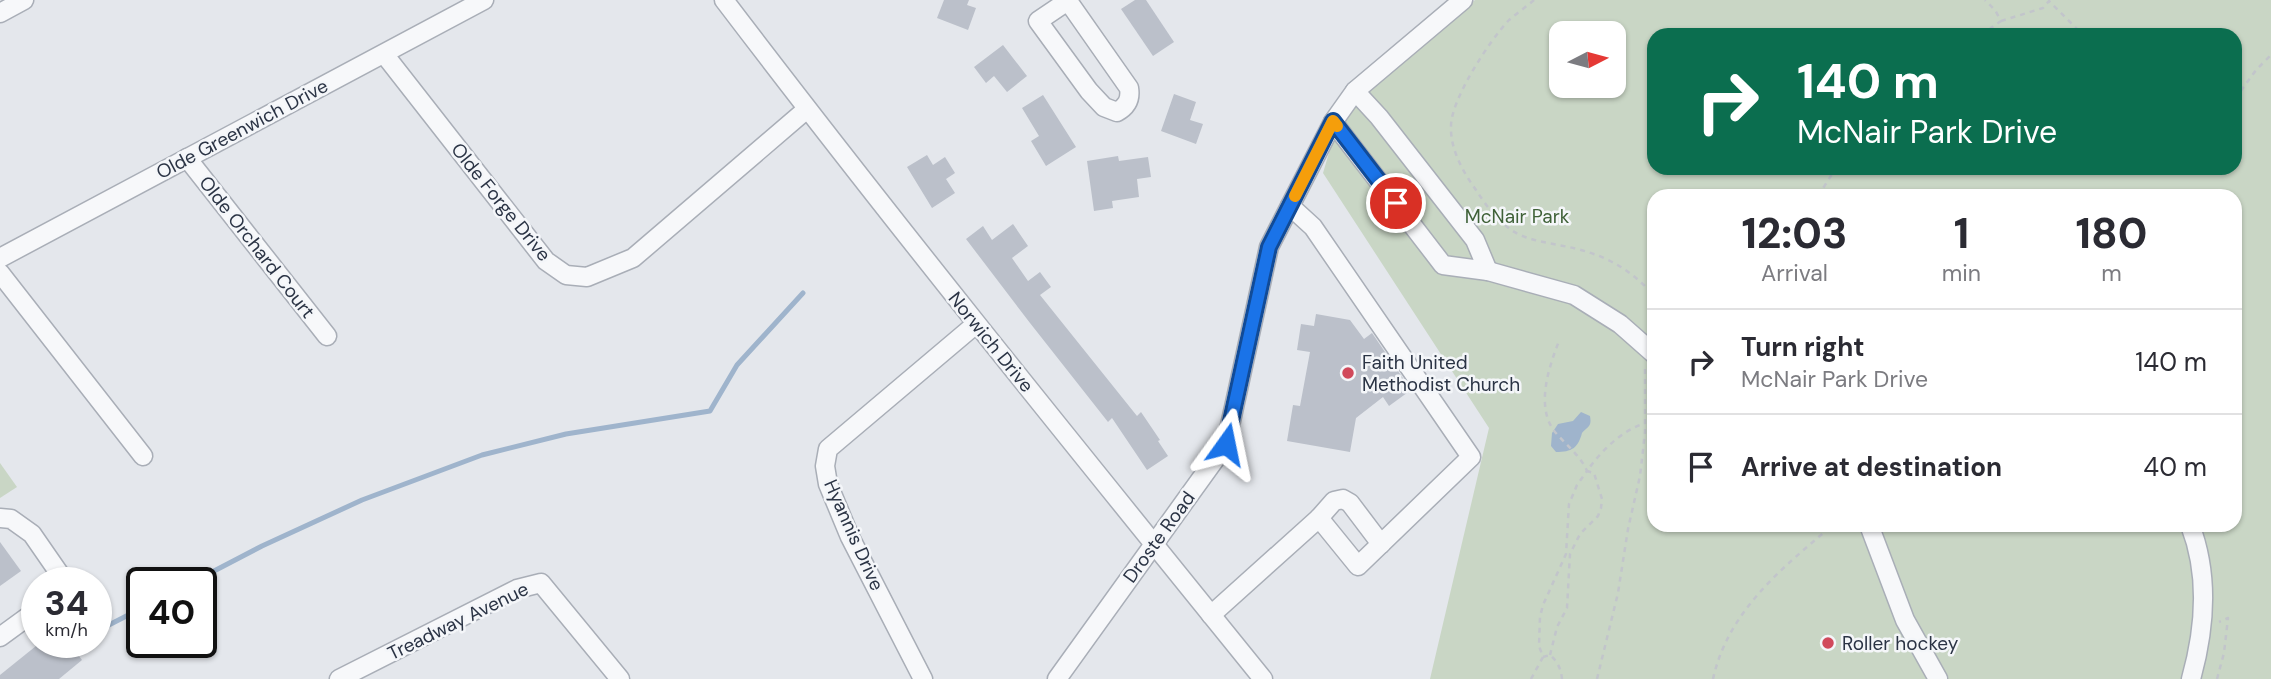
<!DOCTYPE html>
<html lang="en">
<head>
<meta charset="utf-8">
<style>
	:root { --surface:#fff; --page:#f2f2f3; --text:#2b2b33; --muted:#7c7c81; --line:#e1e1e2 }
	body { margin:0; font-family:"DM Sans",sans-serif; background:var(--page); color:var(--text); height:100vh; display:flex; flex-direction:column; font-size:26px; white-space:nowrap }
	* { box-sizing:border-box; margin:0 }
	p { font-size:23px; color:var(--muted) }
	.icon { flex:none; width:38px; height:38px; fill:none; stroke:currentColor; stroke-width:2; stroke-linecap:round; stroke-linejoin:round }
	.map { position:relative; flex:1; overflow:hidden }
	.details { position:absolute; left:1647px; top:189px; width:595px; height:343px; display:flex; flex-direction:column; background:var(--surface); border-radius:21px; box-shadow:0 2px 5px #0004 }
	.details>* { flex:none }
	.guide { position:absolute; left:1647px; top:28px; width:595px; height:147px; border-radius:21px; box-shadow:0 2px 5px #0004; background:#0b6e4f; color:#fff; overflow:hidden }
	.needle { width:46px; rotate:84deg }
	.fabs { position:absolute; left:1549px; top:21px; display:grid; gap:14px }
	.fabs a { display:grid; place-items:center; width:77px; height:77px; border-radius:14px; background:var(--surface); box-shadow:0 2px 5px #0004; font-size:35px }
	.speed { position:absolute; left:21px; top:567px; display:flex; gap:14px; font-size:35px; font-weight:700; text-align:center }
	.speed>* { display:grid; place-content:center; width:91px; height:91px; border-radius:50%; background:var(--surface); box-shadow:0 2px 5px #0004; line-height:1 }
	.speed small { font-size:18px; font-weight:400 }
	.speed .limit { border:4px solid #111; border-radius:10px; background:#fff; color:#111 }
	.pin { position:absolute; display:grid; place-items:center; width:60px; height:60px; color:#fff; margin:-30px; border:4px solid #fff; border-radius:50%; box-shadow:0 2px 7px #0007 }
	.me { position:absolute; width:77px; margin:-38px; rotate:12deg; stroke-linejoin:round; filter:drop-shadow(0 0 5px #0008) }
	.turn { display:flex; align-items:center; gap:24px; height:147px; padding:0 35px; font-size:32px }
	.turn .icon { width:91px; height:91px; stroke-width:2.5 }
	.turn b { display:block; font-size:49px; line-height:60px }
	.eta { display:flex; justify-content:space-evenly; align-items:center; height:119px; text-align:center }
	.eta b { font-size:42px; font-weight:800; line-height:49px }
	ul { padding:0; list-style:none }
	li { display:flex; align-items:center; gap:21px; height:105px; padding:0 35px; border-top:2px solid var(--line) }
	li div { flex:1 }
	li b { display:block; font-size:26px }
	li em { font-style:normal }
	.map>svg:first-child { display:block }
	.green { fill:#c9d6c5; fill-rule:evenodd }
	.water { fill:#9fb4cc }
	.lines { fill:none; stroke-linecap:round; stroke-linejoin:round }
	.stream { stroke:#9fb4cc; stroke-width:5 }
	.building { fill:#bbc0ca }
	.minor-casing { stroke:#a9aeb7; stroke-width:21 }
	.path { stroke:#c2c5cb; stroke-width:2.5; stroke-dasharray:5 5; stroke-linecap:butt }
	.minor { stroke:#f7f8fa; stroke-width:18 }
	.route-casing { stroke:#114b97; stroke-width:18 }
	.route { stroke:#1a73e8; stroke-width:12 }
	.slow { stroke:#f59e0b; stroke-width:12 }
	.poi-dot { fill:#d1495b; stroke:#f4f6f9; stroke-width:2.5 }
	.labels { text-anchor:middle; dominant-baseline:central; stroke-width:5; stroke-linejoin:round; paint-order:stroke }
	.street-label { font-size:19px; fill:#2b3445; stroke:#f4f6f9 }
	.park-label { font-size:19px; fill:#3f6138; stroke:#f4f6f9 }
	.poi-label { font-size:19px; fill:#2b3445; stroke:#f4f6f9; text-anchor:start }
</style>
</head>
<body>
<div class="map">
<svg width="2271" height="679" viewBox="0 0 2271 679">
	<rect width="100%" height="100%" fill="#e4e7ec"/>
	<g class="green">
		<path d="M1475 0H2271V679H1430L1489 428 1323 173 1342 109 1411 55ZM1561 33H1614V86H1561ZM1654 35H2235V168H1654ZM1654 196H2235V525H1654Z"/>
		<path d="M0 463 17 487 0 498Z"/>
	</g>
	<path class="water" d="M1581 412 1590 416C1592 427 1588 426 1582 433 1578 448 1572 452 1556 452L1551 446 1552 433 1558 424 1573 421Z"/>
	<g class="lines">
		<g class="stream">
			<path d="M191 583 262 546 362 500 482 455 566 434 710 411 737 365 803 293"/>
			<path d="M101 629 142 608"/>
		</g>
	</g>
	<g class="building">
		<path d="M944 0H969L967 5 976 8 968 30 937 18Z"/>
		<path d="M1135 0H1146L1174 42 1153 56 1121 9Z"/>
		<path d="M1003 45 1027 76 1007 92 994 76 986 83 974 67Z"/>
		<path d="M1174 94 1196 102 1190 120 1203 124 1196 144 1161 131Z"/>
		<path d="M1043 95 1076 147 1046 166 1031 141 1039 136 1022 108Z"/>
		<path d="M927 155 933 165 945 157 955 173 946 179 955 193 932 208 907 167Z"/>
		<path d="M1118 156 1119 161 1148 157 1151 177 1137 179 1139 197 1112 201 1113 208 1094 211 1087 161Z"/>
		<path d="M1013 224 1028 246 1012 258 1028 281 1040 272 1051 287 1040 295 1137 416 1141 412 1160 440 1158 441 1168 456 1147 470 1112 418 1108 422 1030 323 966 239 983 226 992 240Z"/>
		<path d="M1316 314 1350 320 1364 339 1372 333 1411 390 1389 406 1383 397 1356 418 1350 452 1287 441 1293 405 1300 406 1310 352 1297 350 1301 324 1314 326Z"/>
		<path d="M0 542 21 571 0 586Z"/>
		<path d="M41 642H68L82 660 59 679H0V675Z"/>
	</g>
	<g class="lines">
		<g class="minor-casing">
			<g id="minor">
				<path d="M724 0C899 230 1081 454 1263 679"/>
				<path d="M1068 1 1129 88C1131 100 1126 107 1117 112L1104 107 1089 91 1038 21 1069 0"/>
				<path d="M0 13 24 0"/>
				<path d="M384 54 546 261 566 275 587 277 633 258 807 109"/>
				<path d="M1333 122 1443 265 1488 271 1475 240 1379 117 1355 91"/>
				<path d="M187 158 327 336"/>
				<path d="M0 258 484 0"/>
				<path d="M1488 271 1574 295 1620 324 1654 354"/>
				<path d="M0 273 143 456"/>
				<path d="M0 518 11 519 32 534 59 573V583"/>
				<path d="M1319 518 1334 501 1343 499 1350 503 1381 544"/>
				<path d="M1869 525 1905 620 1938 679"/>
				<path d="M2190 525C2209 574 2205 629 2191 679"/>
				<path d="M1211 615 1319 518 1358 566 1471 457 1313 227 1290 206"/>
				<path d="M0 637 37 610"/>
				<path d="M339 679 517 589 541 583 620 679"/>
				<path d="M923 679 850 537 828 484 825 466 828 449 976 324"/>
				<path d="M1057 679 1226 444 1269 247 1333 122 1355 91 1463 0"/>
			</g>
		</g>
		<g class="path">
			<path d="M1534 0C1526 7 1517 13 1509 20 1490 40 1451 99 1451 126 1450 149 1463 172 1476 190 1487 207 1501 226 1520 235 1539 243 1558 244 1577 249 1610 257 1631 271 1654 295"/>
			<path d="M2001 21 2043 8 2049 1 2083 35"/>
			<path d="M1981 35 2001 21 1995 10 1985 0"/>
			<path d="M2235 99 2256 70 2271 55"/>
			<path d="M1818 196 1836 168"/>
			<path d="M1550 655 1557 627 1567 608 1570 554 1580 534 1598 516 1601 508 1602 499 1594 473 1587 471C1601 451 1621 431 1645 423"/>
			<path d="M1543 657 1550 655C1558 662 1561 669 1562 679"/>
			<path d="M1531 679 1543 657 1539 646 1540 617 1543 605 1566 554 1569 504 1577 485 1587 471C1580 455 1566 445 1555 432 1535 407 1549 367 1559 341"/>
			<path d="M1597 679 1618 593 1628 529 1640 476 1645 432V368"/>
			<path d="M1713 679C1728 611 1782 568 1833 525"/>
			<path d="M2217 679 2224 653 2228 618 2219 622"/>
		</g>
		<use href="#minor" class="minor"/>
	</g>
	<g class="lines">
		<g class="route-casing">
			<path id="route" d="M1226 444 1269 247 1333 121 1396 203"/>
		</g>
		<use href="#route" class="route"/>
		<path class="slow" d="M1295 196 1333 121 1337 126"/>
	</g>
	<g class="poi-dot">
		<circle cx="1348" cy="373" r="7"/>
		<circle cx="1828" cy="643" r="7"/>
	</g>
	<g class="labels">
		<g class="street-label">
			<text transform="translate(242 129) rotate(-28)">Olde Greenwich Drive</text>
			<text transform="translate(501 202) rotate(51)">Olde Forge Drive</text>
			<text transform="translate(257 247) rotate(52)">Olde Orchard Court</text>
			<text transform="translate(991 342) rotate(51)">Norwich Drive</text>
			<text transform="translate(854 535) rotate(66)">Hyannis Drive</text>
			<text transform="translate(1159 537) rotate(-54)">Droste Road</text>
			<text transform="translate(458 621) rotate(-26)">Treadway Avenue</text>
		</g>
		<g class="park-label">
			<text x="1517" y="216">McNair Park</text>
		</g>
		<g class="poi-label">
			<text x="1362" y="362">Faith United<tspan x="1362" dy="22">Methodist Church</tspan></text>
			<text x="1842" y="643">Roller hockey</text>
		</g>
	</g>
</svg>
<div class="fabs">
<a><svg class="needle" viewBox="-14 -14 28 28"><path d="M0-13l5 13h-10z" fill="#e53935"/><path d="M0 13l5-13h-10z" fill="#7c7c81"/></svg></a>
</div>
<div class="speed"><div>34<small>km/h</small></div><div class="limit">40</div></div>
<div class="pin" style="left:1396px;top:203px;background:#d93025"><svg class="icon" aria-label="arrive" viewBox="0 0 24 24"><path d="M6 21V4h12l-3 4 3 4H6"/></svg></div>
<svg class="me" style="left:1226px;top:444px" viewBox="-20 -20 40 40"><path d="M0-17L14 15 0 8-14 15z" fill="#1a73e8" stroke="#fff" stroke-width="4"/></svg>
<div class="guide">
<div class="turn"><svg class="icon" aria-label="right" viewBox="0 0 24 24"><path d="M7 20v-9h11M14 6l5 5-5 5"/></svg><div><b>140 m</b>McNair Park Drive</div></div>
</div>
<section class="details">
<div class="eta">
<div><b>12:03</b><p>Arrival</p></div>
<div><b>1</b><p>min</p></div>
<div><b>180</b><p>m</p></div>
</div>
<ul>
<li><svg class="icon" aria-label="right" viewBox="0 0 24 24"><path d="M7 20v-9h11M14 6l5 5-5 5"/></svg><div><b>Turn right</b><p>McNair Park Drive</p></div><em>140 m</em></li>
<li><svg class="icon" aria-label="arrive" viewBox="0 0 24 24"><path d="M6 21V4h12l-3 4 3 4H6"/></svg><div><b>Arrive at destination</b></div><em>40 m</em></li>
</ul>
</section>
</div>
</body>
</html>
